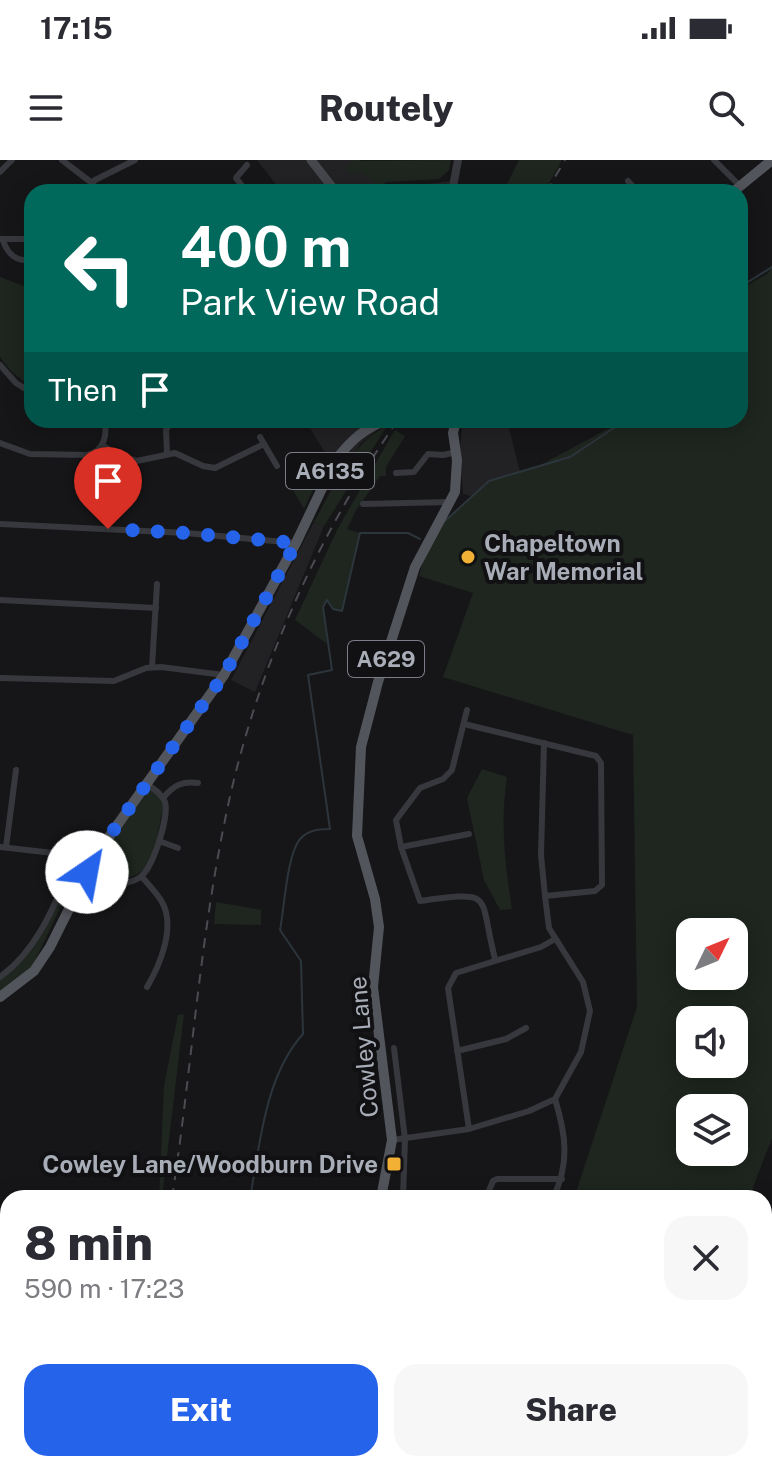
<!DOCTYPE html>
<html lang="en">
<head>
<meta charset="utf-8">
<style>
	:root { --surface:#fff; --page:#f7f7f7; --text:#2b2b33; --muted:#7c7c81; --accent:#2563eb }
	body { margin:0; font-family:"Public Sans",sans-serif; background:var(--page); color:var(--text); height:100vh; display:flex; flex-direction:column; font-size:30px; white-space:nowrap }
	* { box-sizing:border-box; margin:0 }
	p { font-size:26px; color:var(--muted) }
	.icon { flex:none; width:44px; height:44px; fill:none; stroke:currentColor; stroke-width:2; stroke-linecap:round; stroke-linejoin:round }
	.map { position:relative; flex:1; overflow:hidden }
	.panel { position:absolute; left:0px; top:1030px; width:772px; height:282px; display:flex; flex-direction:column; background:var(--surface); border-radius:24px 24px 0 0; box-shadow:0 4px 20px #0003 }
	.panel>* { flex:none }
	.banner { position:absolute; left:24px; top:24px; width:724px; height:244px; border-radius:24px; box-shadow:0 4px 20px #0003; background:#00695c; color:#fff; overflow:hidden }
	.needle { width:52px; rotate:47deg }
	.tools { position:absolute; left:676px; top:758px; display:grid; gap:16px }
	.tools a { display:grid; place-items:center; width:72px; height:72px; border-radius:16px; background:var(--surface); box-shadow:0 4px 20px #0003; font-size:40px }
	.pin { position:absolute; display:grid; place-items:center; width:68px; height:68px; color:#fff; margin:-82px -34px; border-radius:50% 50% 50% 0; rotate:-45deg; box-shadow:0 0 8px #0007 }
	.pin .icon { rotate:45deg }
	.me { position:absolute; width:88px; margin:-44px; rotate:33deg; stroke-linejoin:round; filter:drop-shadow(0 0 6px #0008) }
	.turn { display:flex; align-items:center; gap:28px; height:168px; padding:0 24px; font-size:36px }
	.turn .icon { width:104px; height:104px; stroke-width:2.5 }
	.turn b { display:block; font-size:56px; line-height:68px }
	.then { display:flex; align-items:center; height:76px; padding:0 24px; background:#0003; gap:16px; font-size:30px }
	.round { display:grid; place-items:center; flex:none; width:84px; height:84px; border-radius:24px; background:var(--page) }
	.headline { display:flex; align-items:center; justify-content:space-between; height:136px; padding:0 24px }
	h1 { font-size:48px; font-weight:800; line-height:60px }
	.cta { display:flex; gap:16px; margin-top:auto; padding:16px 24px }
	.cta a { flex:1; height:92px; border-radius:24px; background:var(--accent); color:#fff; font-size:32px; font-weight:800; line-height:92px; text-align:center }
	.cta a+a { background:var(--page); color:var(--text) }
	.status { display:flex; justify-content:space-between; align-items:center; height:56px; padding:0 40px; background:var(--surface); direction:ltr }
	.status svg { height:22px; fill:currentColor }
	header { display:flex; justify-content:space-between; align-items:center; height:104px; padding:0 24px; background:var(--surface); font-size:36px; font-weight:800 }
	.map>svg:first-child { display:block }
	.built { fill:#222225 }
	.green { fill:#1e261f; fill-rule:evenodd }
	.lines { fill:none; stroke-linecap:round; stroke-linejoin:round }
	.stream { stroke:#2c353c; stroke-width:2 }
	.minor { stroke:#37383d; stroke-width:6 }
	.tertiary { stroke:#37383d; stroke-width:8 }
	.secondary { stroke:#45474d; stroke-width:9 }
	.primary { stroke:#53555c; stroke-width:10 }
	.rail { stroke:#4a4c52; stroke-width:2; stroke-dasharray:10 8; stroke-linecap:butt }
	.route { stroke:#2563eb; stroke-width:14; stroke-dasharray:0 25.2 }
	.poi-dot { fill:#f2b134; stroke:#111113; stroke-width:3 }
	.labels { text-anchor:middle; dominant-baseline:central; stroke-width:8; stroke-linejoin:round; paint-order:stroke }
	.shield { fill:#111113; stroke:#7b7e86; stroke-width:2 }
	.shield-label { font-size:22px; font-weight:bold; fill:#a8adb8 }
	.poi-label { font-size:24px; font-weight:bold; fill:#a8adb8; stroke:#111113; text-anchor:start }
	.street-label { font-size:24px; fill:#a8adb8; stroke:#111113 }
</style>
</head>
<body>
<div class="status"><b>17:15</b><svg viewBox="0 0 49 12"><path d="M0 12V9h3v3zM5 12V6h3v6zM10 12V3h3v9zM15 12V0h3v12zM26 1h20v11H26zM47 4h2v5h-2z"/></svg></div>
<header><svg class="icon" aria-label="menu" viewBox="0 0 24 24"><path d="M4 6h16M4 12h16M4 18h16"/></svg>Routely<svg class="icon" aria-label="search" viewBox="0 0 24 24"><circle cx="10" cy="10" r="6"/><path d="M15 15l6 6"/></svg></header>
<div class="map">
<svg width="772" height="1311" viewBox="0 0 772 1311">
	<rect width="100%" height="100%" fill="#161618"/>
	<g class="built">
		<path d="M257 0H360L377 22 391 29 452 21 453 32H282Z"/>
		<path d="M305 260H389L387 266 377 270 360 284 346 308 324 291Z"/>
		<path d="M467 260H507L520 312 489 321 472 336 463 334 460 291 462 269Z"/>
		<path d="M314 362 324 366 255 532 231 520Z"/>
		<path d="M207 1304H313L315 1311H208Z"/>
	</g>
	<g class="green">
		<path d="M352 0 353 1 451 0 449 10 439 19 386 22 381 26 371 21 362 12 351 16 346 9Z"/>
		<path d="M519 0H562L544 32H503Z"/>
		<path d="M772 107V978L749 1038H574L637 847 633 575 443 517 473 433 419 416 426 391 443 363 489 321 535 308 624 260H740V130L768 113ZM690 772H734V816H690ZM690 860H734V904H690ZM690 948H734V992H690Z"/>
		<path d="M0 117 32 129V228L11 211 0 197Z"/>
		<path d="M387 266 324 366 314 362C332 331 353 280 387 266Z"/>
		<path d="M395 270 405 276 386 307V316H380L355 352 347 369 360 373 342 451 333 449 328 440 323 447 327 484 295 460 338 368Z"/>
		<path d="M329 294 304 349 286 318Z"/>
		<path d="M482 609 507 617C500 662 505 704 512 749L500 750 484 720 467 638Z"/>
		<path d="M147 627 161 638 163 647C152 703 153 727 87 718Z"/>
		<path d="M74 692 86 693 32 807 0 833V820C42 790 60 740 74 692Z"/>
		<path d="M216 742 261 750V765L214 764Z"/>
		<path d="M184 854 162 1038H159L164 926 178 855Z"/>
		<path d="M772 1072V1311H767L764 1304V1074Z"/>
		<path d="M356 1304H469L465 1311H358Z"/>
		<path d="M570 1304H749L753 1311H567Z"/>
	</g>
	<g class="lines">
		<g class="stream">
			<path d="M740 127 772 107"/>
			<path d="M445 361 489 321 570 297 626 260"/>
			<path d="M250 1038C260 984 265 916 303 874L301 801 280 770C284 750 287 692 301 678 309 670 319 669 330 669L308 515 332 510 323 447 327 440 333 449 342 451 360 373H408L420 379"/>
			<path d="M146 1311 152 1304"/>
		</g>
		<g class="minor">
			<path d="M62 0 92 23"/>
			<path d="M714 0 740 26"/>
			<path d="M247 5 236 18 247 32"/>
			<path d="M0 12 12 0"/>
			<path d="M628 21 638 32"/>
			<path d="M85 32 95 20 135 0"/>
			<path d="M0 79H32"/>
			<path d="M3 80C7 94 17 102 32 100"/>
			<path d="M0 205 16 223 32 233"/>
			<path d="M183 260 193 265"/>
			<path d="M260 277 277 306"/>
			<path d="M0 283 30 294 87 295C104 291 108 275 104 260"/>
			<path d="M102 285 120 296 137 301 175 293 203 306 215 308 264 284"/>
			<path d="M167 294 166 270 172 260"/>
			<path d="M396 313 414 312 428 294 443 295 456 292"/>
			<path d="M363 344 450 342"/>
			<path d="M0 364 186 373 296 383"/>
			<path d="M0 440 156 448"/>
			<path d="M152 507 157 424"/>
			<path d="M0 518 114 521 146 508 161 507 224 515"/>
			<path d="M467 550 452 610 443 619 420 628 396 660 401 687 420 741C496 731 478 732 495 799"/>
			<path d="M464 564 596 596 601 603 602 725 595 731 545 736"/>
			<path d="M164 637C174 625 182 621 198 623"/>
			<path d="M159 681 178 688"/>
			<path d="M0 687 62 694 87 712"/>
			<path d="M6 687 16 610"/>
			<path d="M401 687 469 674"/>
			<path d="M142 717C149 725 157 733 162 742 176 767 160 805 147 827"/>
			<path d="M83 720C100 723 123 728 139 718 153 710 169 657 165 642 162 634 154 629 147 624"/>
			<path d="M0 817C38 790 56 742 74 700"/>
			<path d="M394 888 405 979 403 1038"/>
			<path d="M457 891 506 879 526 868"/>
			<path d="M469 969 448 828 456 813 541 787 555 779"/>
			<path d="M392 980 469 969 529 951 555 939 581 892 590 851 583 822 549 768 545 736 541 695 544 583"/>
			<path d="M486 1038 493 1021 497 1019H562"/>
			<path d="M553 1038C570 1003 566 975 555 939"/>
			<path d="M303 1304 306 1311"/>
			<path d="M556 1311 559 1304"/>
		</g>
		<path class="tertiary" d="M452 32 458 0"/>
		<g class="secondary">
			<path d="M311 0 336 32"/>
			<path d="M0 1275 8 1271"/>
		</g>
		<g class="primary">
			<path d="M733 32 772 0"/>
			<path d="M0 837 34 811 50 787 96 695 224 515 296 383 335 301C350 281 364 268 387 260"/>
			<path d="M381 1038 392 980 373 827 379 767 375 739 357 676 361 587 378 522 415 407 455 332 457 300 453 273 456 260"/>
			<path d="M755 1304 758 1311"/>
		</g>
		<g class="rail">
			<path d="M546 32 565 0"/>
			<path d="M172 1038C191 914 199 788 224 665 252 521 314 380 398 260"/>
			<path d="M75 1311 78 1304"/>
		</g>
	</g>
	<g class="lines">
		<path class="route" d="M87 712 96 695 224 515 296 383 186 373 108 369"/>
	</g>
	<g class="poi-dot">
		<circle cx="468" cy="397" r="8"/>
		<rect x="386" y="996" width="16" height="16" rx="4"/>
	</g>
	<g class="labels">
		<g class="shield">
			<rect x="286" y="293" width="88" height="36" rx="6"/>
			<rect x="348" y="481" width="76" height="36" rx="6"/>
		</g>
		<g class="shield-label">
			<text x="330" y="311">A6135</text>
			<text x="386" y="499">A629</text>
		</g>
		<g class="poi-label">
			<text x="484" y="383">Chapeltown<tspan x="484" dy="28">War Memorial</tspan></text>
			<text x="378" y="1004" text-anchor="end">Cowley Lane/Woodburn Drive</text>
		</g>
		<g class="street-label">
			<text transform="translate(363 887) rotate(-95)">Cowley Lane</text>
		</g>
	</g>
</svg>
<div class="tools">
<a><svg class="needle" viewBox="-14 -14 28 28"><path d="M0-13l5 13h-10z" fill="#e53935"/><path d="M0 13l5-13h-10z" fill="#7c7c81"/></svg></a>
<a><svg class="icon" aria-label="sound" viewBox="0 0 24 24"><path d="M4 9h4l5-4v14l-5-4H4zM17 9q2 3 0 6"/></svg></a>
<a><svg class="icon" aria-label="layers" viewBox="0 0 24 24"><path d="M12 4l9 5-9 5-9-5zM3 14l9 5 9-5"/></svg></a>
</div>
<div class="pin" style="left:108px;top:369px;background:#d93025"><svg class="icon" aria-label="arrive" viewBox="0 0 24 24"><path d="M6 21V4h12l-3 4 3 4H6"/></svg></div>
<svg class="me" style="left:87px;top:712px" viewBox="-20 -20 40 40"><circle r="19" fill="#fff"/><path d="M0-13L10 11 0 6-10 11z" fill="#2563eb"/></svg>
<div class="banner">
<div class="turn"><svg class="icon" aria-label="left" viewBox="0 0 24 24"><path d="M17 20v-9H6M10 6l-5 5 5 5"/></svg><div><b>400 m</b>Park View Road</div></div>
<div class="then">Then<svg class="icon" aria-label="arrive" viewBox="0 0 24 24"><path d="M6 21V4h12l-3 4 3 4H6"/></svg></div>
</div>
<section class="panel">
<div class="headline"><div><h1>8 min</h1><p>590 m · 17:23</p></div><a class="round"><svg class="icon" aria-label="close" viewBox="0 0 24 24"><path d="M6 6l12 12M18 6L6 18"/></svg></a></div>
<div class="cta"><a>Exit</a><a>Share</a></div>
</section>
</div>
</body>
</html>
